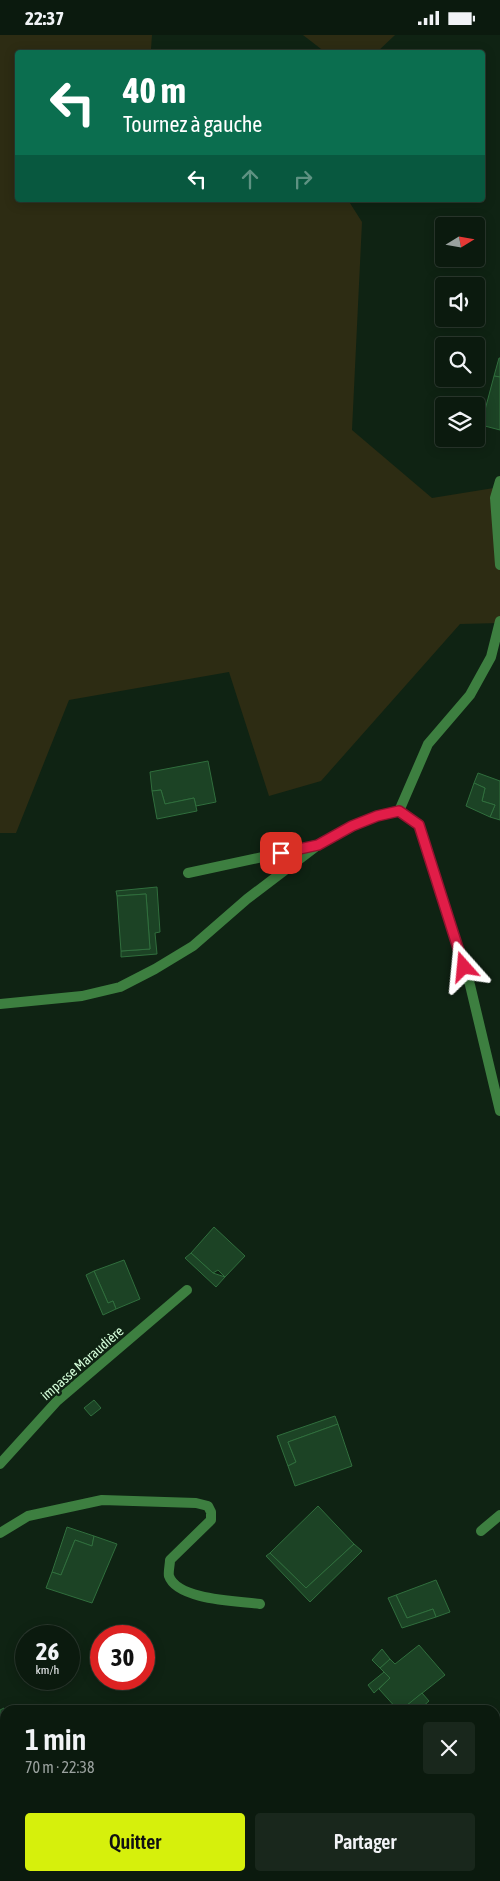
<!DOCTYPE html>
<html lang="fr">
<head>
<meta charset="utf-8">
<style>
	:root { --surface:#0b1a0e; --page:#19271c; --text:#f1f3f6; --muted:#9aa19e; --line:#2b382e; --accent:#d6f00c }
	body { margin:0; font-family:"Asap Condensed",sans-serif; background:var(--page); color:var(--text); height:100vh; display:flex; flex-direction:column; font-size:19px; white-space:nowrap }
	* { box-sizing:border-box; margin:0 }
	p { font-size:16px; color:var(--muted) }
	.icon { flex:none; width:28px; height:28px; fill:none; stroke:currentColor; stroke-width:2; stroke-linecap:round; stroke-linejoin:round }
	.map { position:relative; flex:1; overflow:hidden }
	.sheet { position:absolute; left:0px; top:1670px; width:500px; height:176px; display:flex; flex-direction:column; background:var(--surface); border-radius:15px 15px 0 0; box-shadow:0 2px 12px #0003,0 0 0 1px var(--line) }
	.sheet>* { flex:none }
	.top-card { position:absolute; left:15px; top:15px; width:470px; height:152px; border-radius:5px; box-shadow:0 2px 12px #0003,0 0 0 1px var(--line); background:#0b6e4f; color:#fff; overflow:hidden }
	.needle { width:32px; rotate:79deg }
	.buttons { position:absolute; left:435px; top:182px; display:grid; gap:10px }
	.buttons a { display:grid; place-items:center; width:50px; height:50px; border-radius:5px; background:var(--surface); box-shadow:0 2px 12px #0003,0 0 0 1px var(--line); font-size:25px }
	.speed { position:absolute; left:15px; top:1590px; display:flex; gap:10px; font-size:25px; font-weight:700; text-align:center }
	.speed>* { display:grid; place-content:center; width:65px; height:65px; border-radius:50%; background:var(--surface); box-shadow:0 2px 12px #0003,0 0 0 1px var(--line); line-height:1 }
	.speed small { font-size:12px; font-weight:400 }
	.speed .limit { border:8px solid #d22; background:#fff; color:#111 }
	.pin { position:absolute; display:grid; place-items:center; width:42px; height:42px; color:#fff; margin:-21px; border-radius:10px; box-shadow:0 2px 8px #0006 }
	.me { position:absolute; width:55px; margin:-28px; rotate:342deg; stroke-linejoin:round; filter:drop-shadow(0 0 4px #0008) }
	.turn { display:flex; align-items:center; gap:18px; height:105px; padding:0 25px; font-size:22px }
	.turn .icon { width:65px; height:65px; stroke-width:2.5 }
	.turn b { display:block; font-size:35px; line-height:42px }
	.lanes { display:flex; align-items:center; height:48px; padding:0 25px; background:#0003; justify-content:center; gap:25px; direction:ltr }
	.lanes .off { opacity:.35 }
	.round { display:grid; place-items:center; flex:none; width:52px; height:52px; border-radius:5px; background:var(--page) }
	.headline { display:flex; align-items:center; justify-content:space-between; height:85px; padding:0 25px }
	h1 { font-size:30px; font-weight:600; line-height:38px }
	.primary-button { display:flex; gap:10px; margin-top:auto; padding:10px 25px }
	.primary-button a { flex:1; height:58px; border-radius:5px; background:var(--accent); color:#111; font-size:20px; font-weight:600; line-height:58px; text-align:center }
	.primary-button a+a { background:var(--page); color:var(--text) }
	.status { display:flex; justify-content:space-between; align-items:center; height:35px; padding:0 25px; background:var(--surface); direction:ltr }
	.status svg { height:14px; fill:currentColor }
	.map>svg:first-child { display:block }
	.green { fill:#2d2c13 }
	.building { fill:#1c4325; stroke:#306e3d }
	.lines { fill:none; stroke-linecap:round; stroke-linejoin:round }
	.service { stroke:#3d7f40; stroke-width:10 }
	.minor { stroke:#3d7f40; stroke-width:10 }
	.tertiary { stroke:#3d7f40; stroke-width:10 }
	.route-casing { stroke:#92132f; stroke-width:12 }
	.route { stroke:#e11d48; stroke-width:9 }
	.labels { text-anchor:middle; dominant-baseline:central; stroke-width:5; stroke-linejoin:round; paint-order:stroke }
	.street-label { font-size:14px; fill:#d4fdd9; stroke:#0f2313 }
</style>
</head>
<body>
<div class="status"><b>22:37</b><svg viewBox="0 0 49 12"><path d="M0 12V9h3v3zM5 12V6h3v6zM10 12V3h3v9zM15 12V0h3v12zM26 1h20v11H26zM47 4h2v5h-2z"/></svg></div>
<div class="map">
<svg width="500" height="1846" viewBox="0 0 500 1846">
	<rect width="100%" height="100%" fill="#0f2313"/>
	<g class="green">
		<path d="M0 0H152L151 14 168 17 18 18V165H348L362 187 352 395 432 463 500 452V588L460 589 321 746 269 761 229 637 69 665 16 798H0Z"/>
		<path d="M303 0H395L377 17H325Z"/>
	</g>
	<g class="building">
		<path d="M499 323H500V342L494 341Z"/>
		<path d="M494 341 500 342V395L481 390Z"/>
		<path d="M208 726 216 767 196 771 194 763 165 769 161 755 152 756 150 737Z"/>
		<path d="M478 738 500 746V785L490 782 495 770 482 766 485 753 474 748Z"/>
		<path d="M474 748 485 753 482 766 495 770 490 782 466 771Z"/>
		<path d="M161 755 165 769 194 763 197 776 157 784 152 756Z"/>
		<path d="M157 852 160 897 155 898 157 919 121 922V916L150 914 146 859 117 861 116 856Z"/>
		<path d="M146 859 150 914 121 916 117 861Z"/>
		<path d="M214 1192 245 1221 225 1242 218 1235 213 1238 191 1218Z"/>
		<path d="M191 1218 213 1238 225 1242 216 1252 185 1223Z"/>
		<path d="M124 1225 140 1264 116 1274 113 1266 108 1268 94 1236Z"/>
		<path d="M94 1236 108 1268 113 1266 116 1274 103 1280 86 1240Z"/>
		<path d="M94 1365 101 1373 91 1381 84 1373Z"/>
		<path d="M335 1381 338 1389 288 1407 296 1427 288 1431 277 1401Z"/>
		<path d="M338 1389 352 1431 295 1451 288 1431 296 1427 288 1407Z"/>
		<path d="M318 1471 354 1509 306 1553 270 1518Z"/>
		<path d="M67 1492 94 1501 92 1511 75 1505 61 1540 52 1537Z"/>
		<path d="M94 1501 117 1509 92 1568 46 1553 52 1537 61 1540 75 1505 92 1511Z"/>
		<path d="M354 1509 362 1516 310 1567 266 1521 270 1518 306 1553Z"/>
		<path d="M436 1545 450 1577 436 1582 433 1574 407 1583 396 1560Z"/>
		<path d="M396 1560 407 1583 433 1574 436 1582 402 1593 388 1563Z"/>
		<path d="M419 1610 445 1640 401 1675H398L379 1654 390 1643 380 1633 390 1624 395 1629Z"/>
		<path d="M382 1614 390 1624 380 1633 372 1625Z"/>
		<path d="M384 1637 390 1643 374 1658 368 1650Z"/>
		<path d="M422 1658 429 1666 419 1675H401Z"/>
		<path d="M4 1673 5 1695 0 1697V1675Z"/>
		<path d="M0 1821H5V1841H19V1846H0Z"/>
		<path d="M242 1841H275L273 1846H241Z"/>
	</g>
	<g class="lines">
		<g class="service">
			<path d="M0 969 82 961 120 952 155 934 193 911 247 864 318 810"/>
			<path d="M481 1496 500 1480"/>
		</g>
		<g class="minor">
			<path d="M500 446 495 463 500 530"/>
			<path d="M399 776 428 709 470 660 491 622 500 586"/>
			<path d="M188 838 318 810 353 791 377 781 399 776 419 790 470 950 500 1076"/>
			<path d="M0 1429 57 1366 187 1255"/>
			<path d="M0 1498 28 1481 102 1465 196 1468 208 1471 211 1477V1485L170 1525C170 1530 168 1537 169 1541 177 1565 238 1566 260 1569"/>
		</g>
		<g class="tertiary">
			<path d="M495 1815 500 1813"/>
			<path d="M439 1846 448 1841"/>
		</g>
	</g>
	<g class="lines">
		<g class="route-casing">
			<path id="route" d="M281 818 318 810 352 791 377 781 399 776 419 790 464 932"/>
		</g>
		<use href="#route" class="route"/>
	</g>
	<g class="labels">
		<g class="street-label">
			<text transform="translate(82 1328) rotate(-41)">impasse Maraudière</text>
		</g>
	</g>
</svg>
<div class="buttons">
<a><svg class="needle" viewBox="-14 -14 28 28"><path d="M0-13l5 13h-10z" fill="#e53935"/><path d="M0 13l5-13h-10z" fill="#9aa19e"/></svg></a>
<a><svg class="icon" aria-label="sound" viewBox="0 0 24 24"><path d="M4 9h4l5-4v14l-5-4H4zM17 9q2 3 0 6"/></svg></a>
<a><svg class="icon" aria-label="search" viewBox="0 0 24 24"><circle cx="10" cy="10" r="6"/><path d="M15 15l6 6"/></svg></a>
<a><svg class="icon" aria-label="layers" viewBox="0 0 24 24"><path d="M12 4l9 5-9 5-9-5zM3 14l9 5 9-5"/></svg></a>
</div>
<div class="speed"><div>26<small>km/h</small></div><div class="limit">30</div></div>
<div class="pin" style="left:281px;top:818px;background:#d93025"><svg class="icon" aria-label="arrive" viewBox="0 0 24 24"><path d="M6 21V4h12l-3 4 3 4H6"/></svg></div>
<svg class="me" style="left:464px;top:932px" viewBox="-20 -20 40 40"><path d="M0-17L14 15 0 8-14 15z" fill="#e11d48" stroke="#fff" stroke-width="4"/></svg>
<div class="top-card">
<div class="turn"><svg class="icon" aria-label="left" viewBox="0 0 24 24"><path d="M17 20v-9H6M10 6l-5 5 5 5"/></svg><div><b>40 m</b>Tournez à gauche</div></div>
<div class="lanes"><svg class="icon" aria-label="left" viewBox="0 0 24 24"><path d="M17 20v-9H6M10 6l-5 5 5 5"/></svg><svg class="icon off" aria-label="ahead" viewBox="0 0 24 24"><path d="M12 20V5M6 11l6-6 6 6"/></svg><svg class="icon off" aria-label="right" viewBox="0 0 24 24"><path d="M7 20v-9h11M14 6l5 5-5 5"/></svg></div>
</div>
<section class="sheet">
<div class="headline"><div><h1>1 min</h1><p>70 m · 22:38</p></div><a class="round"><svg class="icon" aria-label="close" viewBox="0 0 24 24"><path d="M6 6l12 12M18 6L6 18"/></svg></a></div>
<div class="primary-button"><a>Quitter</a><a>Partager</a></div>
</section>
</div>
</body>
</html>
